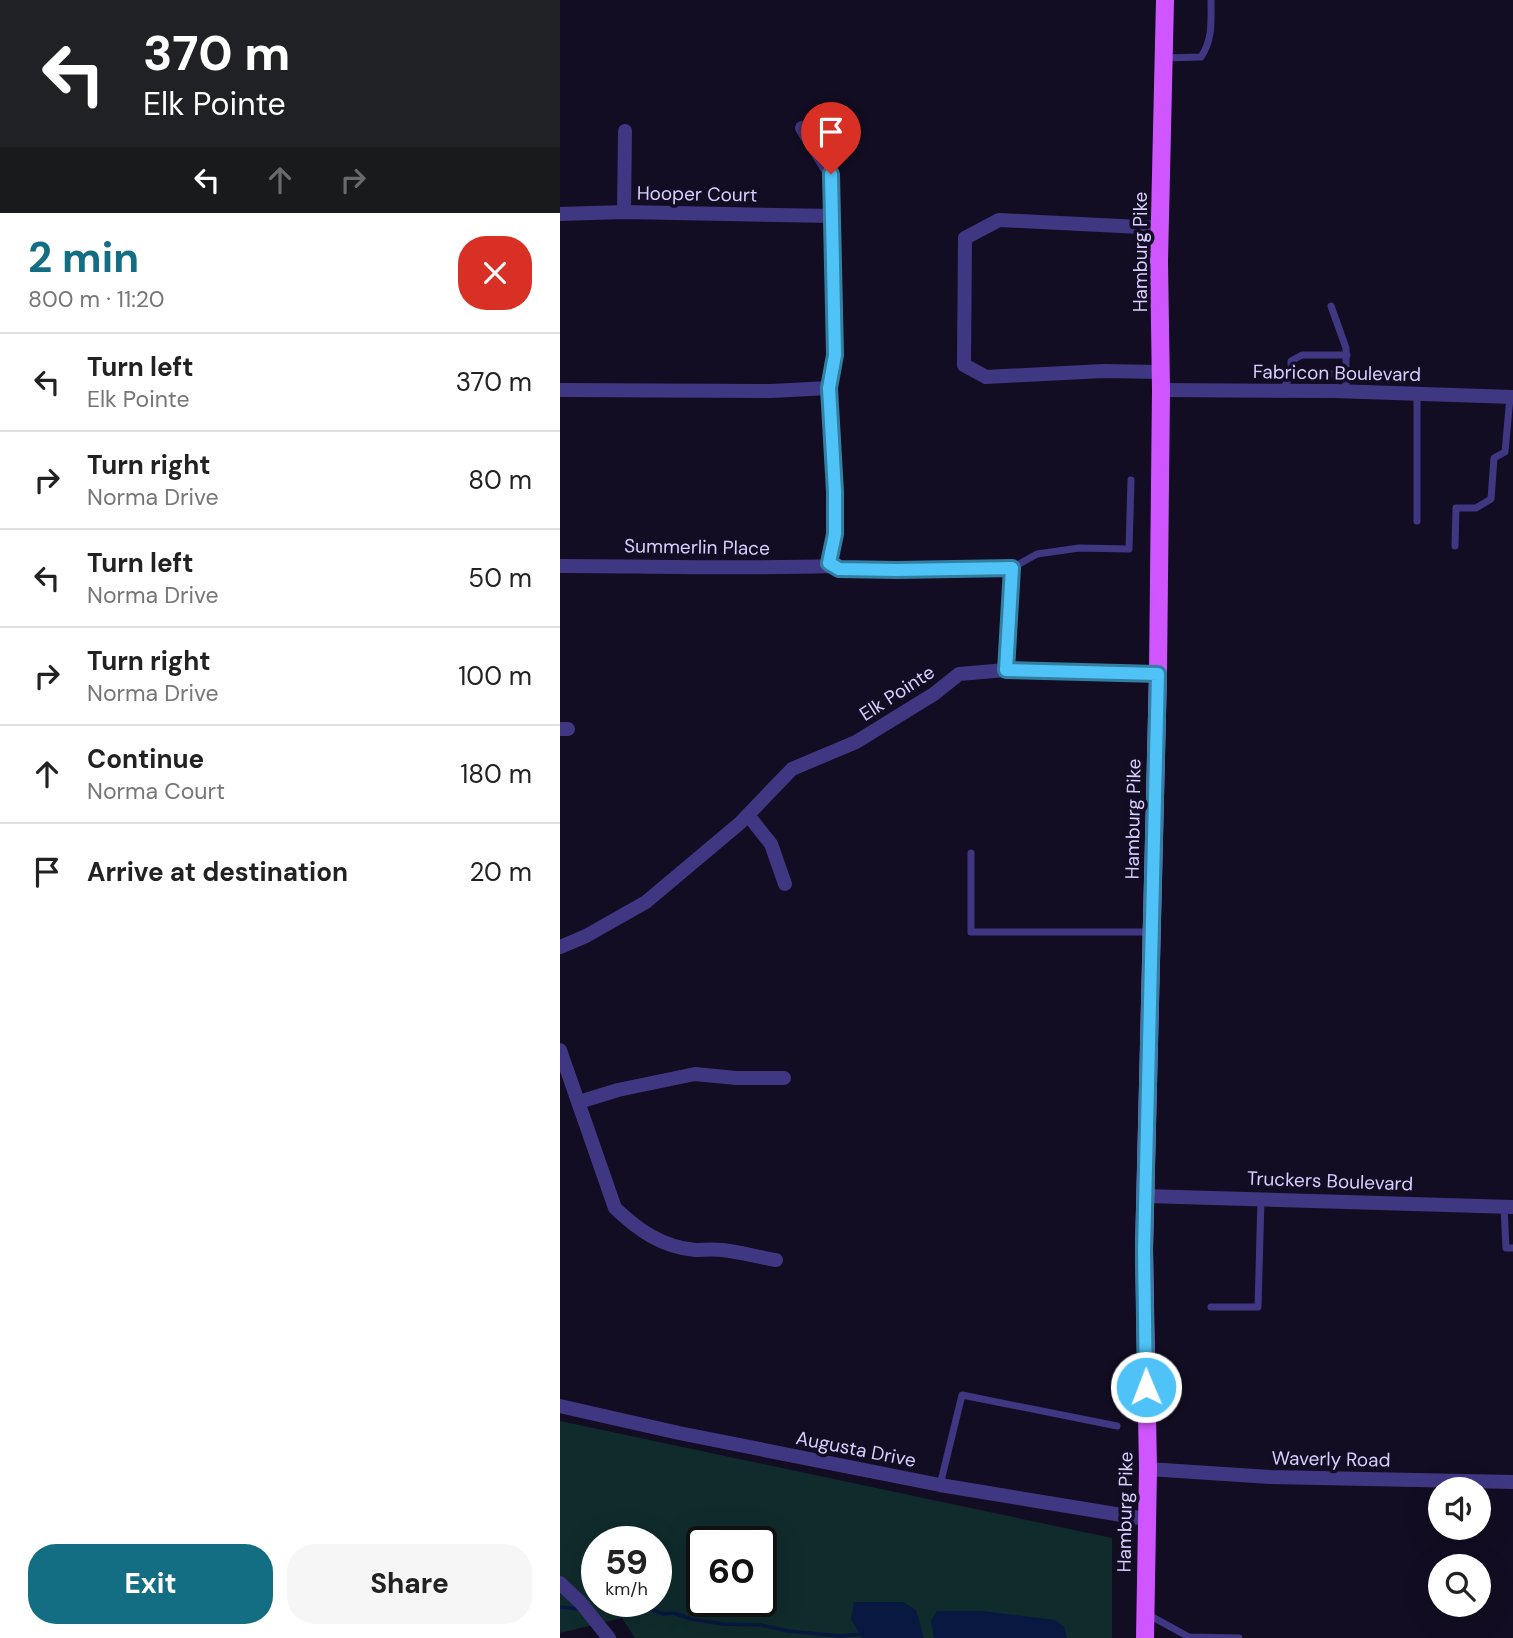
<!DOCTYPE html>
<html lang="en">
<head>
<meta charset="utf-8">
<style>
	:root { --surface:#fff; --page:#f6f6f6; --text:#222; --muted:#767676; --line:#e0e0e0; --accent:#136e83 }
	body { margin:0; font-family:"DM Sans",sans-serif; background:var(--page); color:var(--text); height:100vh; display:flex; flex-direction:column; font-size:26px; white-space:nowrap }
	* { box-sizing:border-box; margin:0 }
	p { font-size:23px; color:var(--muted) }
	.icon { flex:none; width:38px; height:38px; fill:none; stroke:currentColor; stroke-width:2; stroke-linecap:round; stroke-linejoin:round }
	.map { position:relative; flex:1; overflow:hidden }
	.sheet { display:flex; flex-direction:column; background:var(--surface); width:560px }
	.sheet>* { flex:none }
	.hud { background:#202124; color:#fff; overflow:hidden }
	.fabs { position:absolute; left:868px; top:1477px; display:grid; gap:14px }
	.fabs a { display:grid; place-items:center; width:63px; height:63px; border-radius:50%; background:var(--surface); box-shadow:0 7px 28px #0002; font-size:35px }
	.speed { position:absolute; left:21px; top:1526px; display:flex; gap:14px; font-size:35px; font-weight:700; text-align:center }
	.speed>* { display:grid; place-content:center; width:91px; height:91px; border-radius:50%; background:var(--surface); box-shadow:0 7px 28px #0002; line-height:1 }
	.speed small { font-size:18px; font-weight:400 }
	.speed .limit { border:4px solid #111; border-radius:10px; background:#fff; color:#111 }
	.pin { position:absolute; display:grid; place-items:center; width:60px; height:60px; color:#fff; margin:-72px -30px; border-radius:50% 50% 50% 0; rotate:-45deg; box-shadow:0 0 7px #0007 }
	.pin .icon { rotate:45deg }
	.me { position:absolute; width:77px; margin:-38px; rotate:359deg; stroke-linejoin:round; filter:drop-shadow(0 0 5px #0008) }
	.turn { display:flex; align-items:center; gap:24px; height:147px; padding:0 28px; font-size:32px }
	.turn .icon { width:91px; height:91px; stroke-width:2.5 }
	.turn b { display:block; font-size:49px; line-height:60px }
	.lanes { display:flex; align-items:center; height:66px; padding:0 28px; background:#0003; justify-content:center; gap:35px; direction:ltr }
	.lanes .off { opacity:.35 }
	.round { display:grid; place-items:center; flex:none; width:74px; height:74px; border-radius:28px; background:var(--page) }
	.head { display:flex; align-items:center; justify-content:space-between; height:119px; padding:0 28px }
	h1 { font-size:42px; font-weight:700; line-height:52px; color:var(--accent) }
	.button { display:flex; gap:14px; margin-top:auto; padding:14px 28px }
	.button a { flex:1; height:80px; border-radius:28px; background:var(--accent); color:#fff; font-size:28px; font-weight:700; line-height:80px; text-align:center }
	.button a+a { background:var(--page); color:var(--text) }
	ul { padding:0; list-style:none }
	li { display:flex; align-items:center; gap:21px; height:98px; padding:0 28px; border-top:2px solid var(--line) }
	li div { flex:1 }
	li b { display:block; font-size:26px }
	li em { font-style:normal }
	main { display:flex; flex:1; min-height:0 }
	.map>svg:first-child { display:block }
	.green { fill:#102b2c; fill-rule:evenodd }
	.water { fill:#081840 }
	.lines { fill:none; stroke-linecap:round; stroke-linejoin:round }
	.stream { stroke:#081840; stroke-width:3.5 }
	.service { stroke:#403783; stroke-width:7 }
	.minor { stroke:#403783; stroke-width:14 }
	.primary { stroke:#ce55ff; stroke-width:18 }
	.route-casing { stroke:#337fa1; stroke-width:18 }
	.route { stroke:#4fc3f7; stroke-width:12 }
	.labels { text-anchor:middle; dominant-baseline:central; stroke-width:7; stroke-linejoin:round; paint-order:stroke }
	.street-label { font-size:19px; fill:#d8ceff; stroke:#120d22 }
</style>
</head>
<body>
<main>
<section class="sheet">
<div class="hud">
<div class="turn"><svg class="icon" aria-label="left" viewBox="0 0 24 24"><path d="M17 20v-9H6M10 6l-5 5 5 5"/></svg><div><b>370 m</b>Elk Pointe</div></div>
<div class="lanes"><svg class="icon" aria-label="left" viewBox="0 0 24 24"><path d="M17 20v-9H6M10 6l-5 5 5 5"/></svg><svg class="icon off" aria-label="ahead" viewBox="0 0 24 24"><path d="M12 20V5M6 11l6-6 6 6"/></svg><svg class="icon off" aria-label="right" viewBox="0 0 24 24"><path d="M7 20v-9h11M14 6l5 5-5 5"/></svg></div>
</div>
<div class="head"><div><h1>2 min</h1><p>800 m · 11:20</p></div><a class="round" style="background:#d93025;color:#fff"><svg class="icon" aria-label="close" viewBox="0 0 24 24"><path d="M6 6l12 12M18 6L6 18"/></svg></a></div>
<ul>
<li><svg class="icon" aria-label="left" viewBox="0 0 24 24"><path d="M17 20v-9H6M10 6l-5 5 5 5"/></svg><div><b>Turn left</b><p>Elk Pointe</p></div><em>370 m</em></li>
<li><svg class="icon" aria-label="right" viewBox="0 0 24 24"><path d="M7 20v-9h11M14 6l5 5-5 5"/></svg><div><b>Turn right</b><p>Norma Drive</p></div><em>80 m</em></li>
<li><svg class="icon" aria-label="left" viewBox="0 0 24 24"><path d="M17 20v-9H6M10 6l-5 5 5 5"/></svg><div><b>Turn left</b><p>Norma Drive</p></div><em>50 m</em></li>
<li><svg class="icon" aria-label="right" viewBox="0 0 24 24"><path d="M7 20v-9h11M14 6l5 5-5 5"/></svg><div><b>Turn right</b><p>Norma Drive</p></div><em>100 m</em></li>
<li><svg class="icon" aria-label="ahead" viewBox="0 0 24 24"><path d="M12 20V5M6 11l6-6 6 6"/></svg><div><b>Continue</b><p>Norma Court</p></div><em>180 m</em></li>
<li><svg class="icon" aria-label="arrive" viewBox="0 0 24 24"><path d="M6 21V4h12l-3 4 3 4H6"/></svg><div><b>Arrive at destination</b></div><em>20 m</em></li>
</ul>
<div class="button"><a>Exit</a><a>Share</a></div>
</section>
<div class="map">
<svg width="953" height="1638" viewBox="0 0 953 1638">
	<rect width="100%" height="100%" fill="#120d22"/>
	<path class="green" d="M0 1421 552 1538V1638H75L62 1618 0 1633ZM37 1542H96V1601H37ZM142 1542H201V1601H142Z"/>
	<g class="water">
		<path d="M294 1602H343L356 1610 364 1638H302L291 1619Z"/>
		<path d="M377 1611H423L495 1620 504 1627 507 1638H374L371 1621Z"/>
	</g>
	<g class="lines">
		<g class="stream">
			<path d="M0 1607 19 1609"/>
			<path d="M54 1610H73L80 1606 104 1614 114 1613 131 1619 163 1624 201 1625 228 1631 280 1636 302 1634"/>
		</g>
		<g class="service">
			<path d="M605 58 641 57C653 39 651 21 651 0"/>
			<path d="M771 306 786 348V391"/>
			<path d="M731 375V361L742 355H787"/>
			<path d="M723 389 731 375 742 372 787 375"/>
			<path d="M857 521V394"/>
			<path d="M895 546 896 508H916L931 499 934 458 945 452 950 397"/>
			<path d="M452 568 477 554 519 548 569 549 571 480"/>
			<path d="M411 853V932H591"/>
			<path d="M944 1207 946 1248H953"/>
			<path d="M651 1307H698L701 1199"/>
			<path d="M380 1485 402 1395 557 1426"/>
			<path d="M587 1614 629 1637 679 1638"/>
		</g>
		<g class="minor">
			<path d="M242 128 271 174 275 355 269 388 276 492 275 534 269 563 273 566"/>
			<path d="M64 212 65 131"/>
			<path d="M0 214 64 212 273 216"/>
			<path d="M600 228 439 220 405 238 404 365 426 377 543 371 601 372"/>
			<path d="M0 390 211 391 269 388"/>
			<path d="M601 390 774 391 953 397"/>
			<path d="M0 566C91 566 182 569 273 566L280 569 337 571 452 568 446 670"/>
			<path d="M0 729H8"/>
			<path d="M188 815 211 844 225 884"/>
			<path d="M0 947 26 936 86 902 180 823 232 769 296 742 374 694 399 674 446 670 598 674"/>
			<path d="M0 1050 55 1208C78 1230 102 1247 135 1250 144 1250 153 1249 162 1250 180 1252 198 1257 216 1260"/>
			<path d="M19 1102 58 1090 135 1074 176 1078H224"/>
			<path d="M586 1196 953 1207"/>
			<path d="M0 1406 119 1433 380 1485 586 1519"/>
			<path d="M588 1469 710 1477 953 1482"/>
			<path d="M0 1583 21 1603 49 1638"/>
		</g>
		<path class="primary" d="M585 1638 588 1469 584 1249 598 674 601 390 599 261 605 0"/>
	</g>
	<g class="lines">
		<g class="route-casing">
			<path id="route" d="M271 174 275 355 269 388 275 492V534L269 563 279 569 337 570 452 568 446 670 598 674 584 1250 586 1387"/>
		</g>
		<use href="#route" class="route"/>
	</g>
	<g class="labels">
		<g class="street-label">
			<text transform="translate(137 194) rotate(1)">Hooper Court</text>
			<text transform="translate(580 252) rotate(-90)">Hamburg Pike</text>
			<text transform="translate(777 373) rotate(1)">Fabricon Boulevard</text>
			<text transform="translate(137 547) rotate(1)">Summerlin Place</text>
			<text transform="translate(337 693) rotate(-33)">Elk Pointe</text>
			<text transform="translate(573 819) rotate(-89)">Hamburg Pike</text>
			<text transform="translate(770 1181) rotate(2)">Truckers Boulevard</text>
			<text transform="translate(296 1449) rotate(11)">Augusta Drive</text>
			<text transform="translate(771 1459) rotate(1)">Waverly Road</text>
			<text transform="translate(565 1512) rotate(-89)">Hamburg Pike</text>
		</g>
	</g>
</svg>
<div class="fabs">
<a><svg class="icon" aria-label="sound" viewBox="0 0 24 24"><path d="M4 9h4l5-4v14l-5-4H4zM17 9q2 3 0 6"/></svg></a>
<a><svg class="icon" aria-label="search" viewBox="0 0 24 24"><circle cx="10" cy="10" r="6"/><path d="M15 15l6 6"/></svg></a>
</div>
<div class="speed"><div>59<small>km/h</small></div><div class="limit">60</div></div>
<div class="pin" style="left:271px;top:174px;background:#d93025"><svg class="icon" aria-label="arrive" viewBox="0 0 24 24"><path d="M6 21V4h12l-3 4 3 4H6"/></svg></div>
<svg class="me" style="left:586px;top:1387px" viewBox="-20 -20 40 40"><circle r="17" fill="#4fc3f7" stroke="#fff" stroke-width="3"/><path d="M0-11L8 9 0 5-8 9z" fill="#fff"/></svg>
</div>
</main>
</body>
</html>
